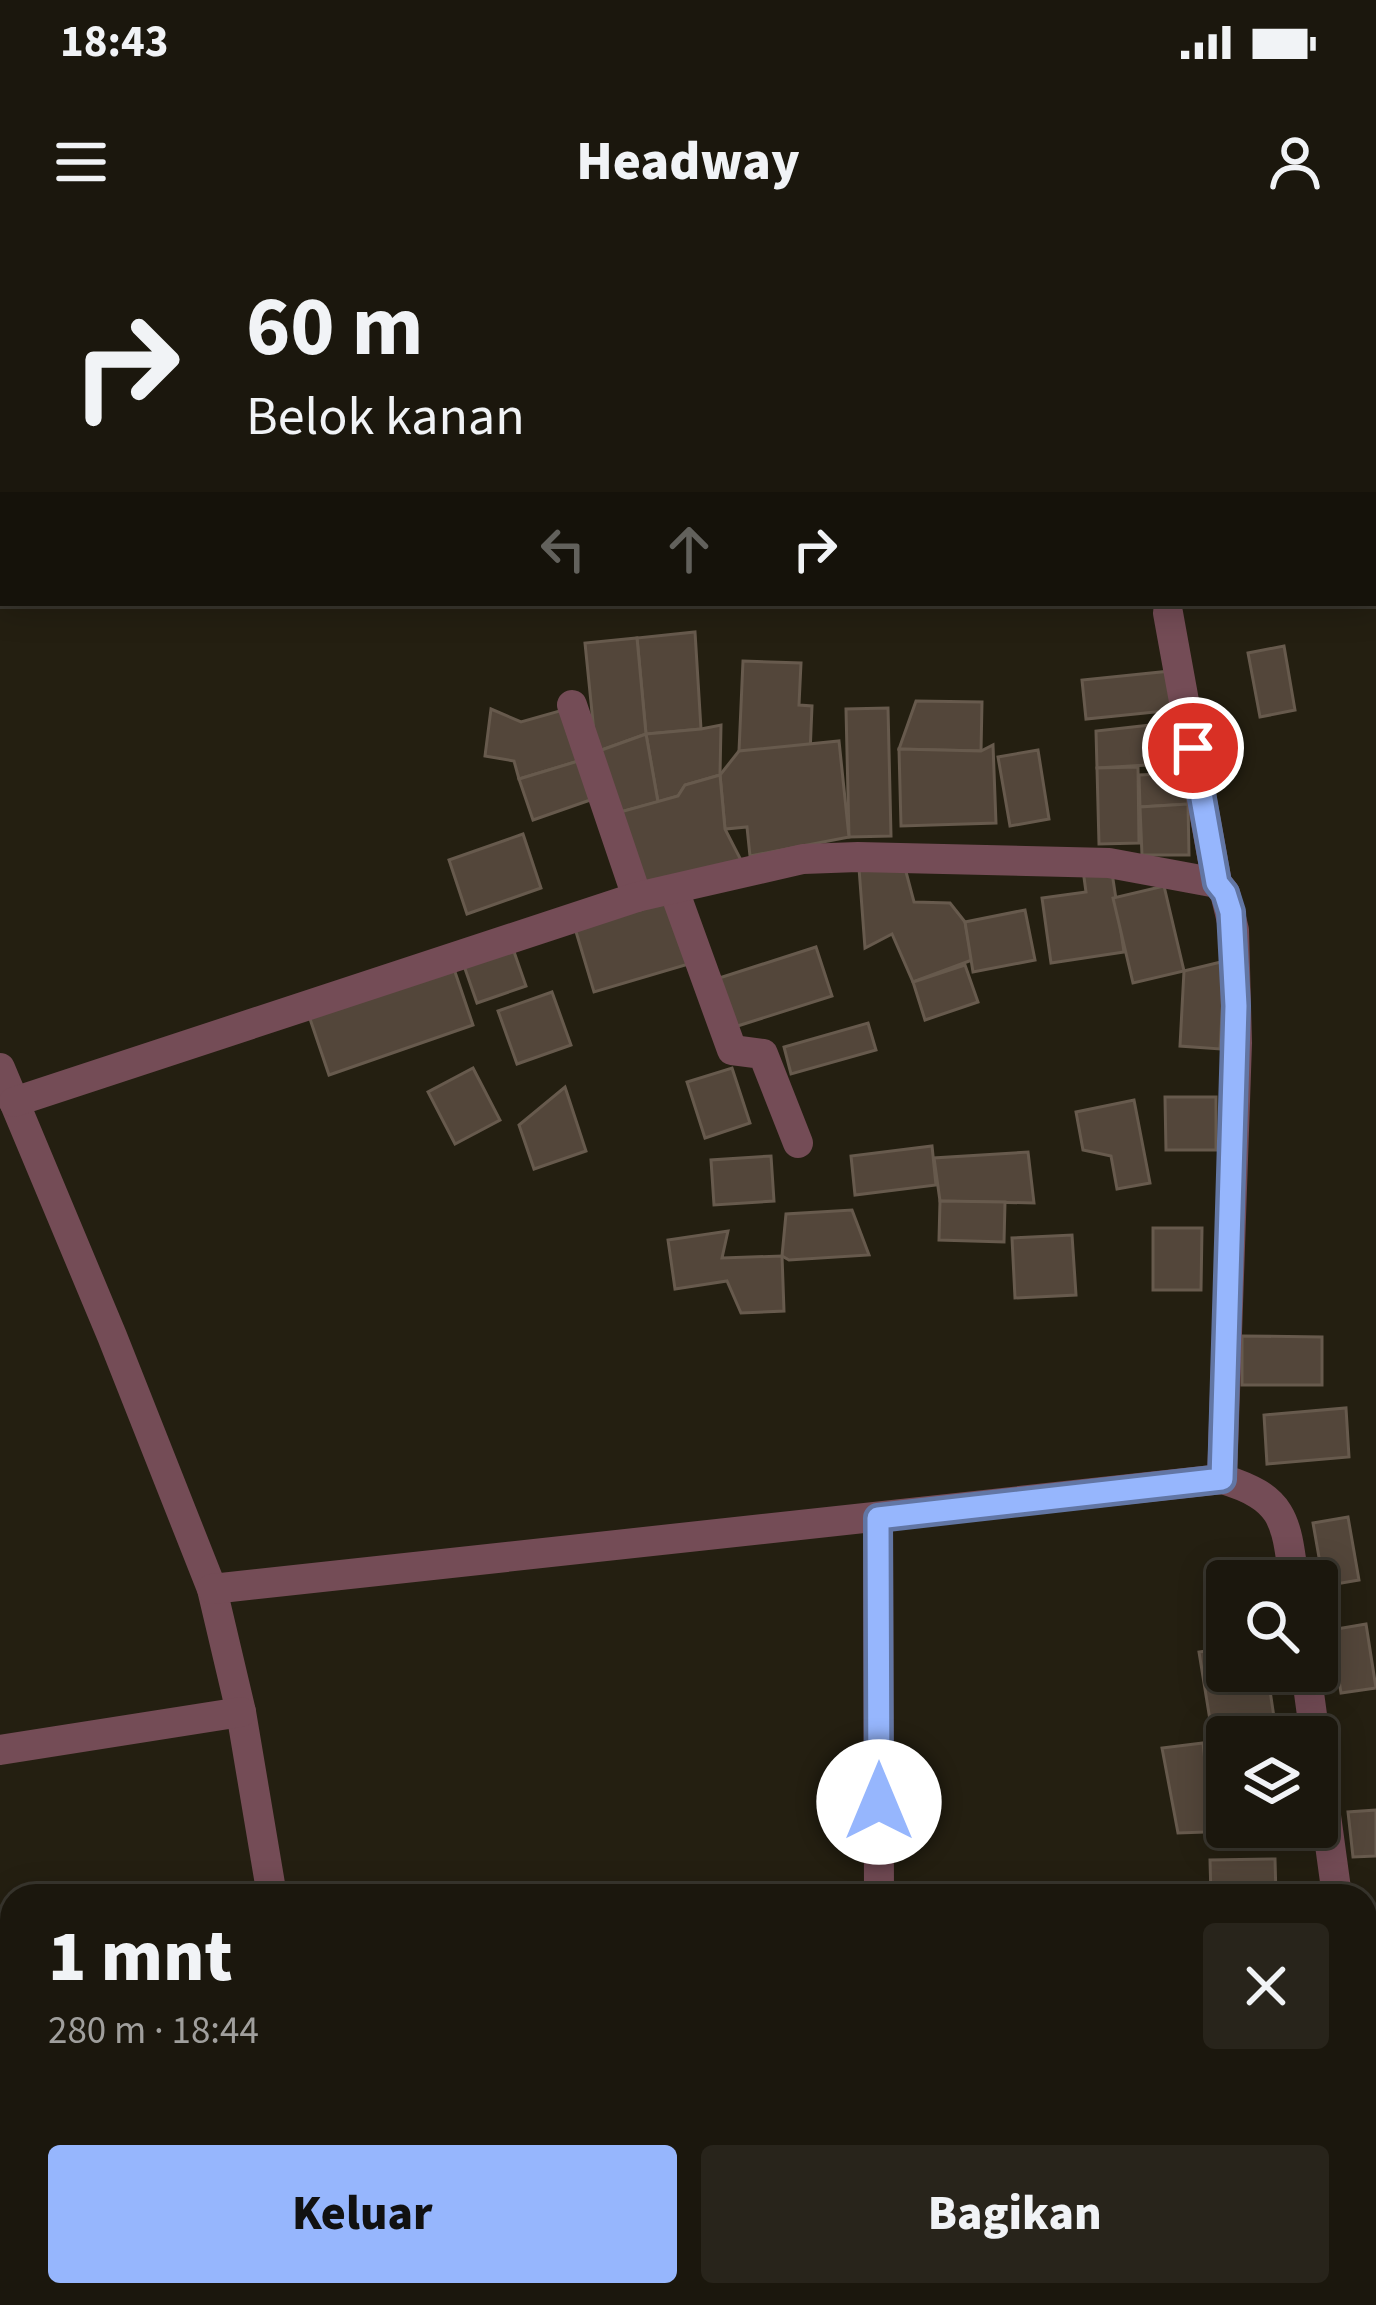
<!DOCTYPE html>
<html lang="id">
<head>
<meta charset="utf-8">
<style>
	:root { --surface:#1b170d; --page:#28241b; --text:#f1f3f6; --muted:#a09f9d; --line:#39362e; --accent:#96b6fd }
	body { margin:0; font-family:"Source Sans 3",sans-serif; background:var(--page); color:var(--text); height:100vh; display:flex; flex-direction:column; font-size:45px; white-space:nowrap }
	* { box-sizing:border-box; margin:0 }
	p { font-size:39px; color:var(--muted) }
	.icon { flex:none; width:66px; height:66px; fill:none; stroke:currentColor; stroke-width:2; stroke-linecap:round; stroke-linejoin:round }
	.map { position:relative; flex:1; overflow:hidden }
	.sheet { position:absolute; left:0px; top:1644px; width:1377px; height:423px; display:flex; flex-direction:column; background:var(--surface); border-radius:36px 36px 0 0; box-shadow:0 6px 30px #0003,0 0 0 3px var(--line) }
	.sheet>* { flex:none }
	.top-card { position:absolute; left:0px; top:0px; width:1377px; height:366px; box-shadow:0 6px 30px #0003,0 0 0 3px var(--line); background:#1b170d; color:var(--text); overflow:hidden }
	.controls { position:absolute; left:1206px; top:1320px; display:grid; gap:24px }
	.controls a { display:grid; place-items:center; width:132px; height:132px; border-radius:12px; background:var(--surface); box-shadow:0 6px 30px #0003,0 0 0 3px var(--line); font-size:60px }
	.pin { position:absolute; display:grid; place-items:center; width:102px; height:102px; color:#fff; margin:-51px; border:6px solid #fff; border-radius:50%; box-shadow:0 3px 12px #0007 }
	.me { position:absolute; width:132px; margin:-66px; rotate:0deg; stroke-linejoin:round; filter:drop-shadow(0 0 9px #0008) }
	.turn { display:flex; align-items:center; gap:42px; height:252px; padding:0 48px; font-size:54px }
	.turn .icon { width:156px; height:156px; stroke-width:2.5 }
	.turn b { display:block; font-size:84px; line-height:102px }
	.lanes { display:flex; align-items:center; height:114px; padding:0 48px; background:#0003; justify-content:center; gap:60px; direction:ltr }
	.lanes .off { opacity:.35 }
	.round { display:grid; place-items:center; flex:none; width:126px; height:126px; border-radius:12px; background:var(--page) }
	.overview { display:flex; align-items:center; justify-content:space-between; height:204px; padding:0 48px }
	h1 { font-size:72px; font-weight:800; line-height:90px }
	.button { display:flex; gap:24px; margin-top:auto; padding:24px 48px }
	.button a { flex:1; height:138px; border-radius:12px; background:var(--accent); color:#111; font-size:48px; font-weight:800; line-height:138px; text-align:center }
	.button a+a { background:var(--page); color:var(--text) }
	.status { display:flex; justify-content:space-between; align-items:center; height:84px; padding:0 60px; background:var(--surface); direction:ltr }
	.status svg { height:33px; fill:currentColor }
	header { display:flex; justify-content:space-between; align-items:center; height:156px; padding:0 48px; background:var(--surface); font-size:54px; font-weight:800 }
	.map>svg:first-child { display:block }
	.building { fill:#53463a; stroke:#675a4d; stroke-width:3 }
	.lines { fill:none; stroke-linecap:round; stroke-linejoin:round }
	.street { stroke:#744c56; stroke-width:30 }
	.route-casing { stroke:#6276a4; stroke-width:30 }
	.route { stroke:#96b6fd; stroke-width:21 }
</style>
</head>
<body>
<div class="status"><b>18:43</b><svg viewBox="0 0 49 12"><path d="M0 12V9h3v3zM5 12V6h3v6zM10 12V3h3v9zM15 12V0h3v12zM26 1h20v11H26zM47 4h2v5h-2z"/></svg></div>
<header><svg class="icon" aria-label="menu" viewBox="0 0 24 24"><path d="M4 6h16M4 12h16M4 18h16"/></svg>Headway<svg class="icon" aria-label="person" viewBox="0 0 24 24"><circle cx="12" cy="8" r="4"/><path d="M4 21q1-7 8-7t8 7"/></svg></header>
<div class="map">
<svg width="1376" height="2065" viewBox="0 0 1376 2065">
	<rect width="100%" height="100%" fill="#241f11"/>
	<g class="building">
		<path d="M0 0H8L9 3H3V114L0 115Z"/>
		<path d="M65 0H115L116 3H66Z"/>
		<path d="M721 0H1106L1107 3H721Z"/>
		<path d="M695 392 701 489 646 494 637 398Z"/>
		<path d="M637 398 646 494 596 512 585 403Z"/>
		<path d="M1284 406 1295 470 1260 477 1248 413Z"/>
		<path d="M743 421 801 423 799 465 812 466 810 514 739 511Z"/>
		<path d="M1171 431 1175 470 1086 479 1082 440Z"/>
		<path d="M916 461 982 462 981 511 899 509Z"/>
		<path d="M570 468 585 519 519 539 514 521 485 516 491 469 521 482Z"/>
		<path d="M888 468 891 596 849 597 846 469Z"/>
		<path d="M1160 484 1164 524 1097 528 1096 491Z"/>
		<path d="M721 485 720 535 685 545 678 556 658 562 646 494 701 489Z"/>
		<path d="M646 494 658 562 613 574 596 512Z"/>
		<path d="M839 501 849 597 750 616 747 587 725 589 720 535 739 511Z"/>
		<path d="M993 505 996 583 901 586 899 509 981 511Z"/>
		<path d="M1038 510 1049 579 1010 586 998 517Z"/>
		<path d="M585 519 596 558 533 580 519 539Z"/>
		<path d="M1138 527 1139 603 1099 604 1097 528Z"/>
		<path d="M1186 533 1188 564 1140 567 1139 535Z"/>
		<path d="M720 535 725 589 745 628 639 653 613 574 678 556 685 545Z"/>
		<path d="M1188 564 1189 615H1142L1140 567Z"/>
		<path d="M523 594 541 648 467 674 449 620Z"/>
		<path d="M1111 626 1124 712 1051 723 1042 658 1086 652 1083 630Z"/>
		<path d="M859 628H905L914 662 950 663 965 682 972 720 913 742 892 694 865 708Z"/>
		<path d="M1164 646 1184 731 1133 743 1113 658Z"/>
		<path d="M673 656 692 723 594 752 574 685Z"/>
		<path d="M1025 670 1035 720 973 732 965 682Z"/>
		<path d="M512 706 526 746 477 763 463 723Z"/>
		<path d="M816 707 832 756 728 789 713 740Z"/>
		<path d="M1225 721 1220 809 1180 806 1184 731Z"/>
		<path d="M452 723 473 785 329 835 308 773Z"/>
		<path d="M965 725 978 762 925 780 913 742Z"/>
		<path d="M552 752 571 805 517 824 498 771Z"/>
		<path d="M868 783 876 810 791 834 784 807Z"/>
		<path d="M473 828 500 880 455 904 428 852Z"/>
		<path d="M732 828 750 883 705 898 687 842Z"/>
		<path d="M565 847 586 911 534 929 519 885Z"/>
		<path d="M1165 857H1216V910H1166Z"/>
		<path d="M1134 860 1150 943 1117 949 1111 916 1083 910 1076 872Z"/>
		<path d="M932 906 936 945 855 955 851 916Z"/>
		<path d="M1028 912 1034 963 940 961 934 918Z"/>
		<path d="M771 916 774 961 714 965 711 920Z"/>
		<path d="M940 961 1005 962 1004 1002 939 1000Z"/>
		<path d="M852 970 869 1015 789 1020 782 1016 786 974Z"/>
		<path d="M1153 988H1202L1201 1050H1153Z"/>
		<path d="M728 991 722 1018 782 1016 784 1071 741 1073 727 1041 675 1049 668 1000Z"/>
		<path d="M1072 995 1076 1055 1015 1058 1012 998Z"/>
		<path d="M1242 1096 1322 1097V1145H1242Z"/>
		<path d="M1346 1168 1349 1217 1267 1224 1264 1175Z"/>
		<path d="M1348 1277 1359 1340 1324 1346 1313 1283Z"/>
		<path d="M1366 1384 1376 1448 1341 1453 1331 1390Z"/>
		<path d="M1227 1408V1431H1267L1277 1497H1227V1509L1215 1511 1199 1412Z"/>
		<path d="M1203 1503 1208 1550 1227 1547V1587H1263V1590L1178 1593 1162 1508Z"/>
		<path d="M1376 1570V1616L1353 1617 1348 1572Z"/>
		<path d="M1275 1619 1276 1656H1211L1210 1620Z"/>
		<path d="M0 1761 11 1763 5 1811H0Z"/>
		<path d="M12 1862V1936L0 1938V1866Z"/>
		<path d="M0 1943 12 1945V1981L0 1979Z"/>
		<path d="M186 2055H230L229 2065 186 2064Z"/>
	</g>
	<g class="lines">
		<g class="street">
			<path d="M27 0 28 3"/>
			<path d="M1168 373 1217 643"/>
			<path d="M572 465 637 657"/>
			<path d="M674 650 732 810 763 814 798 903"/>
			<path d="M0 828 112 1096 212 1349 241 1472 272 1656"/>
			<path d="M14 862 637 657 803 619 858 617 1109 623 1217 643 1225 653 1234 690 1237 803 1222 1239"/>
			<path d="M878 1278 879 1656"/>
			<path d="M212 1349 1222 1239C1285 1258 1286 1280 1294 1341"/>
			<path d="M1306 1431 1315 1497"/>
			<path d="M0 1510 241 1472"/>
			<path d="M1317 1510 1337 1656"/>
			<path d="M1365 1816 1376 1815"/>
			<path d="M310 2055 311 2065"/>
			<path d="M871 2065V2055"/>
		</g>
	</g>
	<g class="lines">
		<g class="route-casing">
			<path id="route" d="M879 1562 878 1278 1222 1239 1236 766 1231 672 1225 653 1217 643 1193 508"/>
		</g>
		<use href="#route" class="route"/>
	</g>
</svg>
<div class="controls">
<a><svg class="icon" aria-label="search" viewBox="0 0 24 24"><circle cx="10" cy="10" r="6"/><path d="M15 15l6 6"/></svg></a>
<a><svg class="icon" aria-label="layers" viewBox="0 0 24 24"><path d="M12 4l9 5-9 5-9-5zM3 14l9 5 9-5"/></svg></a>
</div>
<div class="pin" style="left:1193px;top:508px;background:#d93025"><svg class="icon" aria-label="arrive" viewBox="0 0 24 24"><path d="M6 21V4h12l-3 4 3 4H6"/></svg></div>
<svg class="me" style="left:879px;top:1562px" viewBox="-20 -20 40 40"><circle r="19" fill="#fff"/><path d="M0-13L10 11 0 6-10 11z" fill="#96b6fd"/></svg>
<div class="top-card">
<div class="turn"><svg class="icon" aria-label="right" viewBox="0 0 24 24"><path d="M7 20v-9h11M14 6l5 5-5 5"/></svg><div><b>60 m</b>Belok kanan</div></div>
<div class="lanes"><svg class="icon off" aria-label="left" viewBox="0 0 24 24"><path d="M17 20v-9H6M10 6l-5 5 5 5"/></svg><svg class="icon off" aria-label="ahead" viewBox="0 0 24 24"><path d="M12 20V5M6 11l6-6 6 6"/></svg><svg class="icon" aria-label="right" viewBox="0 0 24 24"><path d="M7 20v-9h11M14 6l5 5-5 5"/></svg></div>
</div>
<section class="sheet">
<div class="overview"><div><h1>1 mnt</h1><p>280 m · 18:44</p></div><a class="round"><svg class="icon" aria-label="close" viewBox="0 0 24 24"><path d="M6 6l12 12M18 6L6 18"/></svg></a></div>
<div class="button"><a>Keluar</a><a>Bagikan</a></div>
</section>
</div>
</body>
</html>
